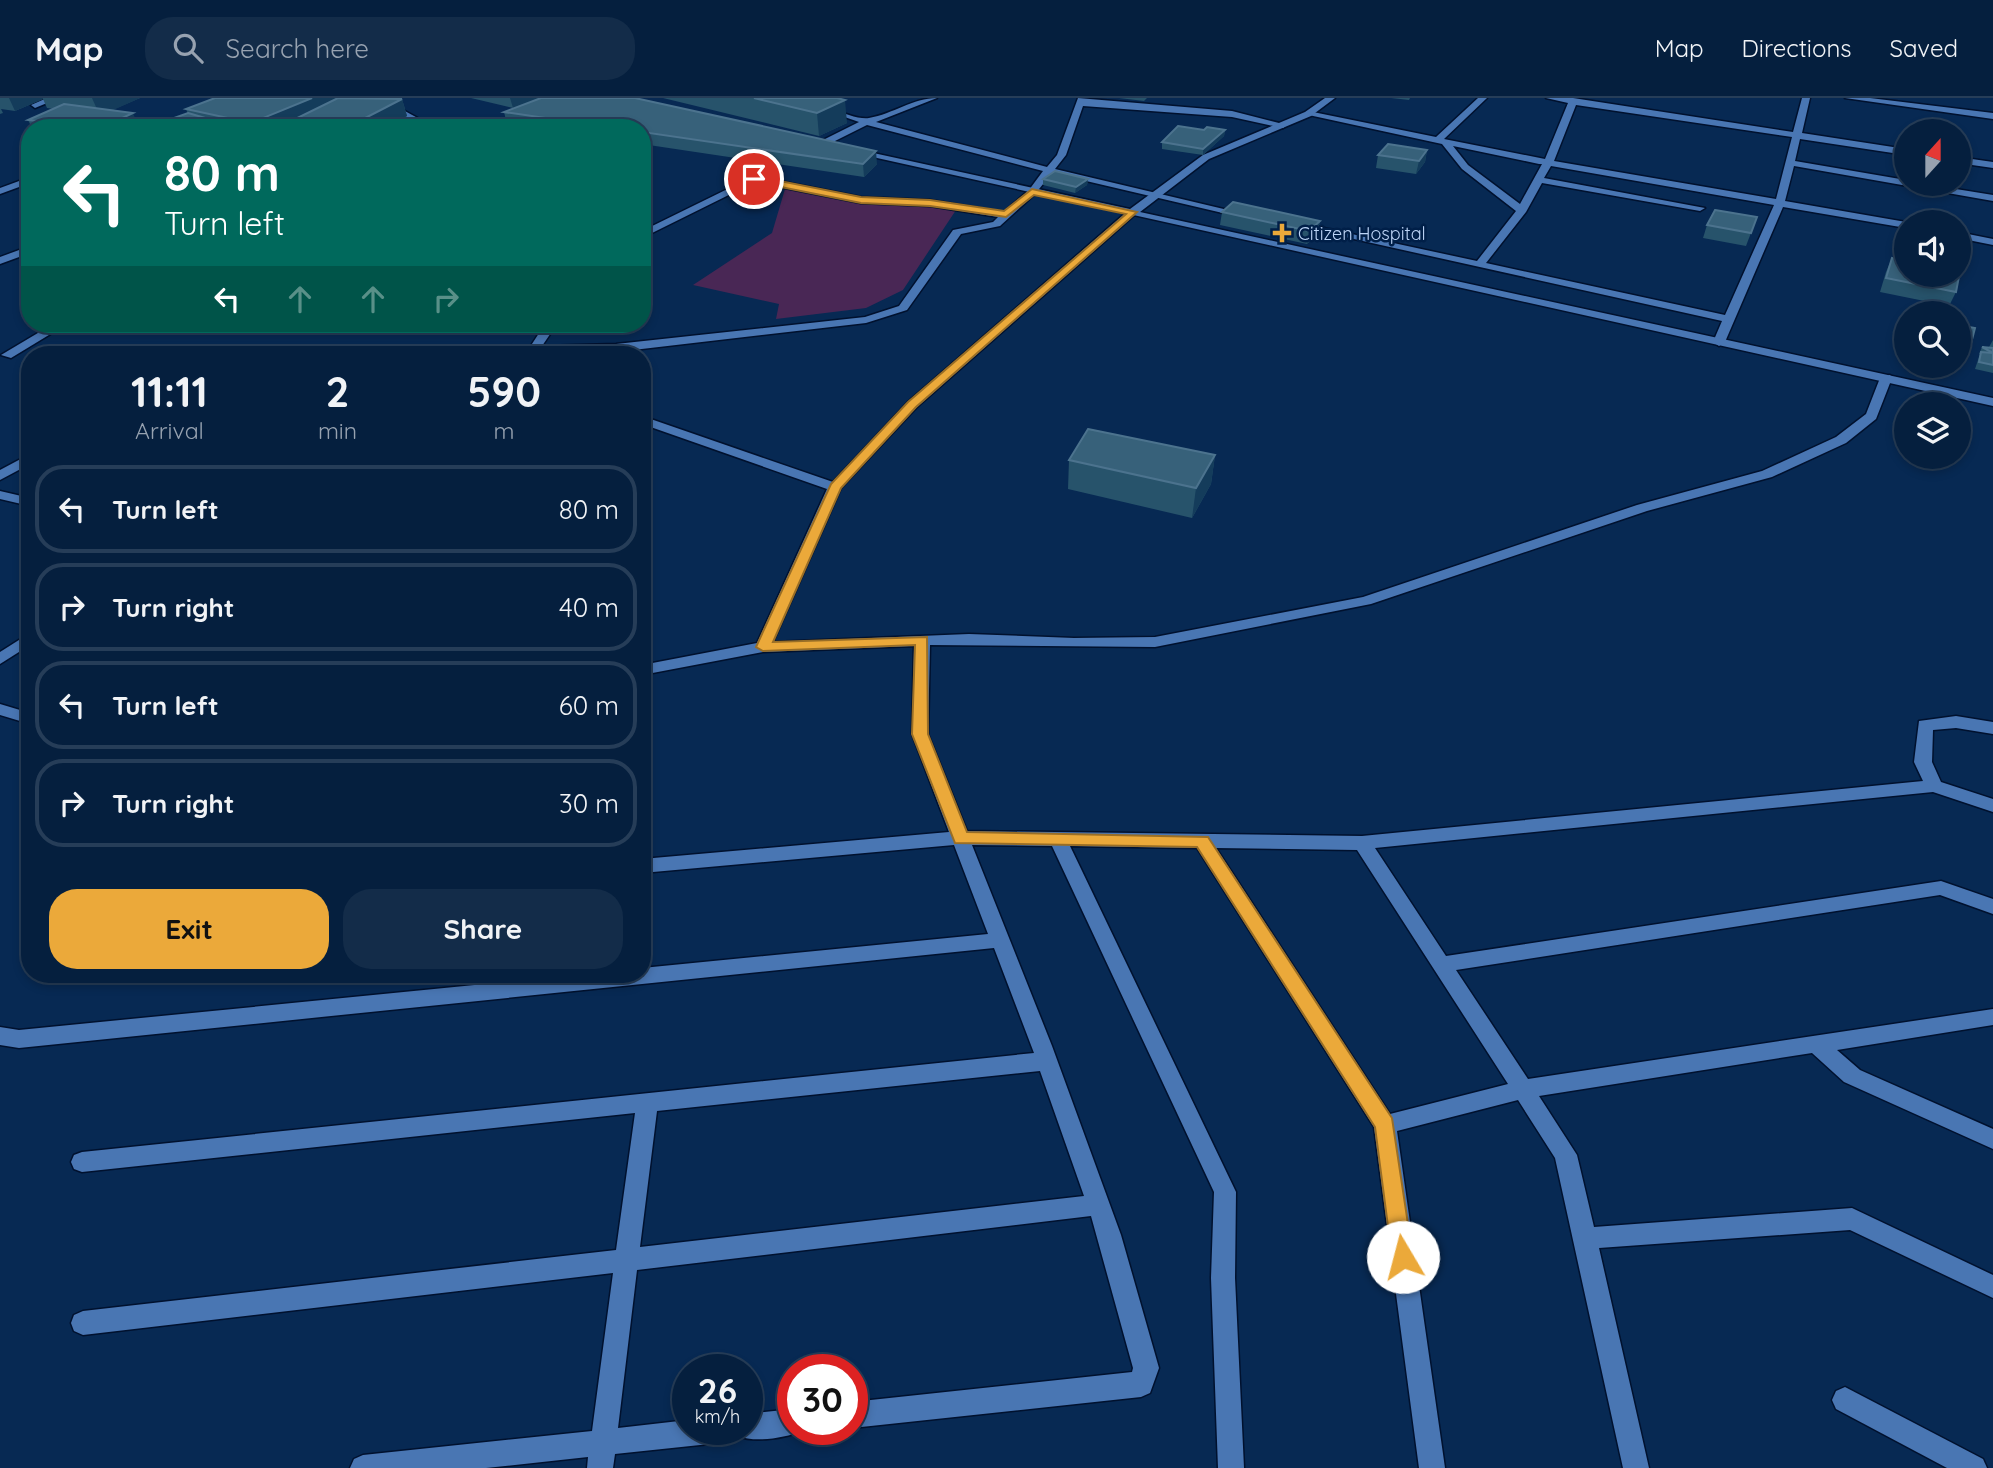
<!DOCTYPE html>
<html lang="en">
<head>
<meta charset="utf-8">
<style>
	:root { --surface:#051f3e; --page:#132c49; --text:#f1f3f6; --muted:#97a2b0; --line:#263d58; --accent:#eba93a }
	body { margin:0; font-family:Quicksand,sans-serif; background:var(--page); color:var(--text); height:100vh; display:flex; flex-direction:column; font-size:26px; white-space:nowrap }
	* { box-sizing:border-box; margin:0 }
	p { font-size:23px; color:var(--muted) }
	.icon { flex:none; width:38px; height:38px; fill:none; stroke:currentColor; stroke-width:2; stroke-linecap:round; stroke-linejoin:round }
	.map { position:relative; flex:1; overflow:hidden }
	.side { position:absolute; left:21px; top:248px; width:630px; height:637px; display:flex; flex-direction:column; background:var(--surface); border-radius:28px; box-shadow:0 4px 10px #0003,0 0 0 2px var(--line) }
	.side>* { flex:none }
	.top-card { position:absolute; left:21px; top:21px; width:630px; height:214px; border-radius:28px; box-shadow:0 4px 10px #0003,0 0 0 2px var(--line); background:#00695c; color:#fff; overflow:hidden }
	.needle { width:46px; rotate:21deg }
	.tools { position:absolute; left:1894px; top:21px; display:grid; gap:14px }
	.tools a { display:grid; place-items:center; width:77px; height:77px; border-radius:50%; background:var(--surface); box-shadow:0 4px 10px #0003,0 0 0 2px var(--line); font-size:35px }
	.speed { position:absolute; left:672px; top:1256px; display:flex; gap:14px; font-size:35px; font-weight:700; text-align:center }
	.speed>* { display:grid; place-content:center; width:91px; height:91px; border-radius:50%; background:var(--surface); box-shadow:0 4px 10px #0003,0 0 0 2px var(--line); line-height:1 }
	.speed small { font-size:18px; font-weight:400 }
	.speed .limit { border:10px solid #d22; background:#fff; color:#111 }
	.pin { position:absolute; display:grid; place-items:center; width:60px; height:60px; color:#fff; margin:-30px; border:4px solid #fff; border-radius:50%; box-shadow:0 2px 7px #0007 }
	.me { position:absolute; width:77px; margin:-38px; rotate:352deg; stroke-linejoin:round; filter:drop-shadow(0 0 5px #0008) }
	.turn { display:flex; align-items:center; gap:24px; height:147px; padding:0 28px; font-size:32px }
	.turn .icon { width:91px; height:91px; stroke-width:2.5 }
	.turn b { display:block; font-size:49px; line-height:60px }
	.lanes { display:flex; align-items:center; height:66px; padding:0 28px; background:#0003; justify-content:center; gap:35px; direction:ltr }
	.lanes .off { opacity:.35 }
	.eta { display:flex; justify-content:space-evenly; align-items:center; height:119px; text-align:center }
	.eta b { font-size:42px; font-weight:800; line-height:49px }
	.action { display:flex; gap:14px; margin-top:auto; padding:14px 28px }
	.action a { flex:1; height:80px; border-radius:28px; background:var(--accent); color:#111; font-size:28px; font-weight:800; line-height:80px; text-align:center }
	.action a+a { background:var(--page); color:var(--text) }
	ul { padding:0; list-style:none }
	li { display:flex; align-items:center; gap:21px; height:88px; margin:0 14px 10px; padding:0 14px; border:4px solid var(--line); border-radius:28px }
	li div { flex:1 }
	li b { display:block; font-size:26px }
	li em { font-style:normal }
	header { display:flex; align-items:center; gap:42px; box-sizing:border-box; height:98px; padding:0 35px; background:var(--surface); border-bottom:2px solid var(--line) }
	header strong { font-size:33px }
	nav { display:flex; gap:38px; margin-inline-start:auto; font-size:24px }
	.search { width:490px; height:63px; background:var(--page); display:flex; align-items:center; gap:18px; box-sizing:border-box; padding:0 24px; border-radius:28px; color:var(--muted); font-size:26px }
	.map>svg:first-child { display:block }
	.green { fill:#492755 }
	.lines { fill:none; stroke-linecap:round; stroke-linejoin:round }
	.minor-casing { stroke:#00112e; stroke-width:3 }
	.tertiary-casing { stroke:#00112e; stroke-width:3 }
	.minor { fill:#4976b3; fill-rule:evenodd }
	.tertiary { fill:#4976b3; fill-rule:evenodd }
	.wall { fill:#27536b }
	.shaded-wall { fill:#143c5b }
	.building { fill:#37617a; stroke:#4c738e; stroke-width:2 }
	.route { fill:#eba93a; stroke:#996e26; stroke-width:2 }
	.poi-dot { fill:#eba93a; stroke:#001f48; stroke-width:2.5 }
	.labels { text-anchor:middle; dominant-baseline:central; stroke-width:5; stroke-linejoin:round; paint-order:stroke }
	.far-poi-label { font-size:18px; fill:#bcd4f6; stroke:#001f48; text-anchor:start }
</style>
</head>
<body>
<header>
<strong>Map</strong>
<div class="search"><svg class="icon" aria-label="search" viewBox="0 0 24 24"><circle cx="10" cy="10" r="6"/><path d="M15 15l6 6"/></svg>Search here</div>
<nav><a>Map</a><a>Directions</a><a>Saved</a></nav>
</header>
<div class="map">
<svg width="1993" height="1370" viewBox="0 0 1993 1370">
	<rect width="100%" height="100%" fill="#072953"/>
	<path class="green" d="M785 91 958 109 903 192 866 210 776 221 779 206 693 187 772 135Z"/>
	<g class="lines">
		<g class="minor-casing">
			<g id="minor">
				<path d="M47 0H59L35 10 31 7Z"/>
				<path d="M370 0H381L436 30H425Z"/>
				<path d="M790 0C813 0 852 23 869 20 893 16 913 0 937 0L876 24 1047 69 1057 57 1078 0 1232 13 1287 27 1283 30 1232 19 1083 8 1066 57 1055 71 1249 117 1244 120 1052 75 1035 96 1000 128 961 136 907 212 866 225 616 254 358 257 364 253 530 249 545 226H557L542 248 616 246 865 219 899 208 953 132 993 124 998 119 930 108 861 105 755 84 642 140V133L754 78 861 99 930 102 1004 114 1029 92 1043 73 867 27 825 48H819V44L859 24Z"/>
				<path d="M1478 0H1487L1444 41 1545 61 1568 5 1546 0H1573L1793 34 1802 0H1810L1802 35 1906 51V57L1800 41 1795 63 1906 82V86H1925L1993 97V103L1794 68 1785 103 1906 124V130L1783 109 1725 244 1719 248 1713 244 1722 223 1291 127 1296 124 1477 163 1516 113 1462 71 1442 46 1304 16 1308 13 1436 39ZM1576 7 1792 39 1776 101 1554 63ZM1453 48 1539 66H1542L1520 106 1468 67ZM1551 68 1774 107 1725 217 1486 165 1526 114 1542 85 1700 113 1705 110 1544 80Z"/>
				<path d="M1845 0H1870L1993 15V21Z"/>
				<path d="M1958 59 1993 64V70L1958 65Z"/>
				<path d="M1129 112 1138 114 916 310 841 390 773 544 969 536 1074 540 1155 539 1363 499 1637 407 1762 373 1836 339 1866 316 1880 280 1890 277 1892 280 1876 321 1846 345 1772 379 1647 413 1371 506 1155 549 930 547 928 636 967 733 1362 738 1923 683 1914 664 1919 623 1956 618 1993 624V636L1956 630 1933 632 1932 664 1941 684 1993 701V714L1933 694 1375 750 1446 858 1941 783 1993 801V816L1940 797 1456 872 1528 981 1993 911V927L1837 952 1860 972 1993 1031V1051L1844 984 1812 955 1539 998 1577 1057 1594 1129 1852 1110 1993 1177V1200L1850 1132 1599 1150 1649 1370H1623L1555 1060 1518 1002 1397 1033 1445 1370H1419L1374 1029 1197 750 1070 748 1236 1094 1235 1180 1244 1370H1218L1211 1180 1214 1094 1052 748 972 747 1052 948 1121 1137 1159 1270 1150 1295 1141 1299 852 1330V1304L1132 1274 1133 1270 1091 1118 637 1172 618 1330 688 1322V1332H732L728 1341 719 1345 615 1356 613 1370H587L588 1359 486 1370H350L354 1361 363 1357 592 1333 613 1175 83 1237 74 1233 71 1225 74 1217 83 1213 616 1152 635 1015 82 1074 74 1071 71 1064 74 1057 82 1054 1034 955 994 850 19 950 0 947V929L19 932 577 877H642V870L988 836 954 747 642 775V761L949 734 912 636 914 548 763 554 642 577V567L757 545 827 391 642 326V318L833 384 908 304ZM1216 750 1357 752 1508 986 1390 1016ZM1040 973 1084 1098 640 1149 657 1013Z"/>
				<path d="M1958 134 1993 141V147L1958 140Z"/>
				<path d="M30 148V155L0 166V159Z"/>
				<path d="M53 226H67L11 260 1 257Z"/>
				<path d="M30 356V366L0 382V372Z"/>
				<path d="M0 393 30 400V408L0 401Z"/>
				<path d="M30 535V547L0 566V554Z"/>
				<path d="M0 606 30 615V626L0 617Z"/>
				<path d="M1845 1289 1983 1361 1987 1370H1947L1836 1311 1832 1302 1836 1293Z"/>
				<path d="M793 1311V1332L802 1333C785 1340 755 1345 738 1338L735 1332H747V1316Z"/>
			</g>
		</g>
		<g class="tertiary-casing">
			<g id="tertiary">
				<path d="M1325 0H1335L1311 18 1209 61 1140 114 1993 300V308L850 54 855 51 1130 111 1203 57 1305 14Z"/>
				<path d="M30 79V85L0 96V90Z"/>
			</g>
		</g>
		<use href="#minor" class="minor"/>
		<use href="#tertiary" class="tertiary"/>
	</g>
	<g class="wall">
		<path d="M0 0H140L112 12 139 30H32L28 22 54 11 47 10 43 1 15 13 1 11 3 15 0 16Z"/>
		<path d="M471 0H635L877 66 864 79 642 46V30H534L507 26 504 14 517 9 513 10Z"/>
		<path d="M663 0H837L847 25 819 38Z"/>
		<path d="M1119 0H1147L1144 3Z"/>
		<path d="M1391 0H1410L1409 2Z"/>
		<path d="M402 1 407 18 386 30H146L188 16 186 11Z"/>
		<path d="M1204 32H1225L1224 38 1203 57 1162 51V44Z"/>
		<path d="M1427 52 1425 64 1416 76 1376 70 1378 57Z"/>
		<path d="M1043 81H1088L1087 87 1075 95 1043 87Z"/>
		<path d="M1222 114 1320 123 1317 137 1307 146 1220 127Z"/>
		<path d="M1757 119 1746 148 1703 140 1707 127Z"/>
		<path d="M1892 160 1956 194 1949 208 1880 194 1886 174Z"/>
		<path d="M1969 229 1975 230 1969 253 1961 268 1958 267V234L1965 236Z"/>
		<path d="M1993 242V275L1975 271 1980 256H1979L1982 249 1990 250 1989 249Z"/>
		<path d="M1215 357 1211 386 1192 420 1068 391 1069 362Z"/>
	</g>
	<g class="shaded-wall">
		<path d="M9 0H43V1L15 13Z"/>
		<path d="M92 0H140L100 18Z"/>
		<path d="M312 0H338L288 30H252L251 25Z"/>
		<path d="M510 0H554L513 10Z"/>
		<path d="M402 1 407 18 386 30H346Z"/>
		<path d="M845 2 847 25 819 38 817 15Z"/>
		<path d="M133 15 139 30H101Z"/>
		<path d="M1225 32 1224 38 1203 57V51Z"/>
		<path d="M1427 52 1425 64 1416 76 1419 63Z"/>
		<path d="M876 53 877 66 864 79 863 66Z"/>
		<path d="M1088 81 1087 87 1075 95 1076 89Z"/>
		<path d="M1320 123 1317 137 1307 146 1309 133Z"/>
		<path d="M1215 357 1211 386 1192 420 1196 390Z"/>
	</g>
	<g class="building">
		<path d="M215 0H312L251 25 186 11Z"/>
		<path d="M338 0 402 1 346 30H277Z"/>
		<path d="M541 0H635L876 53 863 66 642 34V30H614L504 14Z"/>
		<path d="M754 0H837L845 2 817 15Z"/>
		<path d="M64 6 133 15 101 30H52L61 26 28 22Z"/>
		<path d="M188 15 233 28 229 30H146Z"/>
		<path d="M1178 28 1204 32 1207 29 1225 32 1203 51 1162 44Z"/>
		<path d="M1388 46 1427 52 1419 63 1378 57Z"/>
		<path d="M1055 73 1088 81 1076 89 1043 81Z"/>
		<path d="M1233 104 1320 123 1309 133 1222 114Z"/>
		<path d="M1715 112 1757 119 1751 135 1707 127Z"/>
		<path d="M1892 160 1906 163V177H1958V173H1960L1956 194 1886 180Z"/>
		<path d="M1969 229 1975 230 1969 253 1958 251V234L1970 237Z"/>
		<path d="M1982 249 1993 250V255Z"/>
		<path d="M1981 254 1993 255V267L1979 264Z"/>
		<path d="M1088 331 1215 357 1196 390 1069 362Z"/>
	</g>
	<path class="route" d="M754 78 861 99 930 102 1004 113 1032 91 1137 114 916 309 841 390 773 544 927 539 928 636 967 734 1208 739 1392 1020 1413 1159 1410 1166 1403 1169 1395 1166 1392 1159 1375 1029 1197 749 955 745 912 636 915 547 763 553 756 549 831 386 908 304 1126 116 1034 97 1006 119 930 108 861 105 751 83Z"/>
	<path class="poi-dot" d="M1278.5 124.5h7v7h7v7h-7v7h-7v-7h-7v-7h7z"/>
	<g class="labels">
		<g class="far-poi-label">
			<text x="1298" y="135">Citizen Hospital</text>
		</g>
	</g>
</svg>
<div class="tools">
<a><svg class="needle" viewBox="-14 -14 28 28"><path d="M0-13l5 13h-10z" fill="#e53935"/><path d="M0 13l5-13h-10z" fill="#97a2b0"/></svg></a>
<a><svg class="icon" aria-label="sound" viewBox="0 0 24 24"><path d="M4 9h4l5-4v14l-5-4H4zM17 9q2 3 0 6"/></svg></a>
<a><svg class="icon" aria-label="search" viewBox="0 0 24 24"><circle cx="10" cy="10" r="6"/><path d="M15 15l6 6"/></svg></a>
<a><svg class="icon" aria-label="layers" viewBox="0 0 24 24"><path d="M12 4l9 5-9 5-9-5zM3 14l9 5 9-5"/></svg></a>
</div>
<div class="speed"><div>26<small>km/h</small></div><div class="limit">30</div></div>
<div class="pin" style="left:754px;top:81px;background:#d93025"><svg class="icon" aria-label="arrive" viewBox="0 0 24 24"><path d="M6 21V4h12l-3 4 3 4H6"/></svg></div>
<svg class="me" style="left:1403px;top:1159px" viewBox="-20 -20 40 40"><circle r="19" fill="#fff"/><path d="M0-13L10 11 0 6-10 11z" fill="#eba93a"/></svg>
<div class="top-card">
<div class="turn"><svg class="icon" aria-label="left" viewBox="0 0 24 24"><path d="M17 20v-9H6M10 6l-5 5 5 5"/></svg><div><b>80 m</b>Turn left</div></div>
<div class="lanes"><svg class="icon" aria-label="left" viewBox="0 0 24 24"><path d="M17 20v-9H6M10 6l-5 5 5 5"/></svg><svg class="icon off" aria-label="ahead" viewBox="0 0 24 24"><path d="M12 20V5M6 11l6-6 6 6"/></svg><svg class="icon off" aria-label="ahead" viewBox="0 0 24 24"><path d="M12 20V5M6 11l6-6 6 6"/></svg><svg class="icon off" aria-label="right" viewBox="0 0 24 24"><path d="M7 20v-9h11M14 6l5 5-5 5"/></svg></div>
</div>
<section class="side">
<div class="eta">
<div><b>11:11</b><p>Arrival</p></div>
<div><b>2</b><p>min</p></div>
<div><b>590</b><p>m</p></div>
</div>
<ul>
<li><svg class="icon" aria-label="left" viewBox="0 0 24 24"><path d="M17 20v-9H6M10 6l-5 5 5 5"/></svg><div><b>Turn left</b></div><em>80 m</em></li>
<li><svg class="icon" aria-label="right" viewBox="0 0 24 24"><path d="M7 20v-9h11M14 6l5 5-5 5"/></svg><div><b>Turn right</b></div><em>40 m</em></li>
<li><svg class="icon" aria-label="left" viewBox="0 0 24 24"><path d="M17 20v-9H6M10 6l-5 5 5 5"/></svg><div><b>Turn left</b></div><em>60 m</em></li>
<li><svg class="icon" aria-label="right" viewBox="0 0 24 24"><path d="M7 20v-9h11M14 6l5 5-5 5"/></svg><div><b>Turn right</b></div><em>30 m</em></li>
</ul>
<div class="action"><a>Exit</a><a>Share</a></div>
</section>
</div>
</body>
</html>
